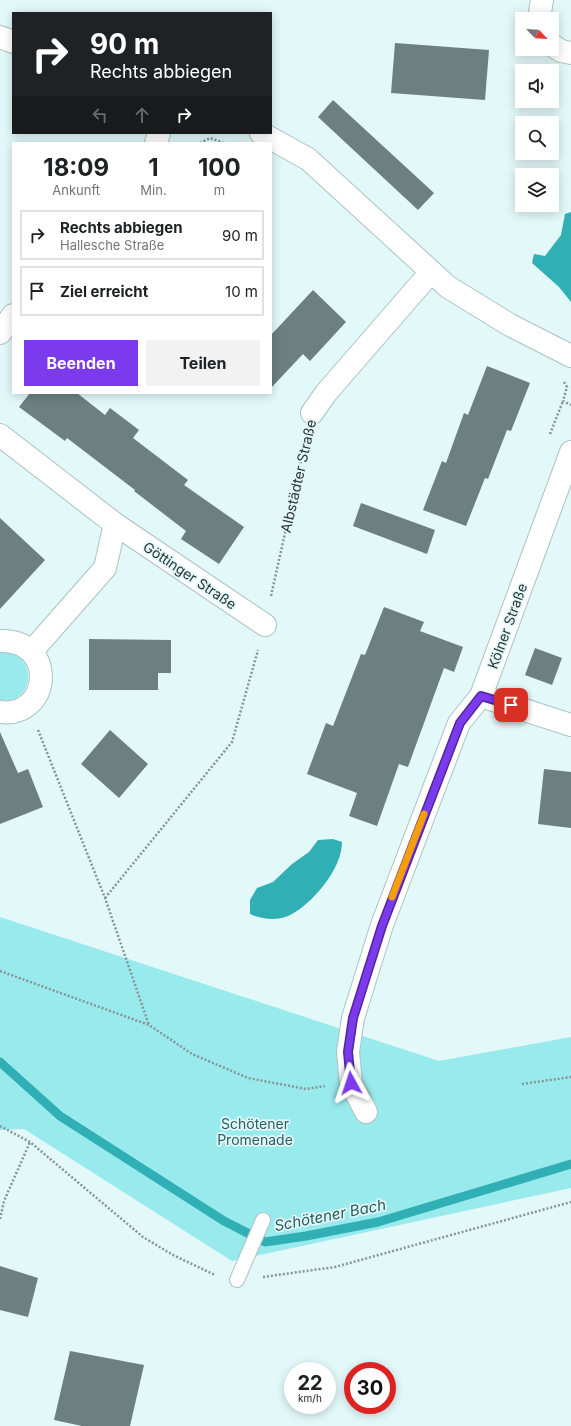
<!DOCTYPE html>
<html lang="de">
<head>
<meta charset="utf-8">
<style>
	:root { --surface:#fff; --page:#f2f2f2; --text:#202124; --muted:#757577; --line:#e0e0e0; --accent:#7c3aed }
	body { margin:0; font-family:Inter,sans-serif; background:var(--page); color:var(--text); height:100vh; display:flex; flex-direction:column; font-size:15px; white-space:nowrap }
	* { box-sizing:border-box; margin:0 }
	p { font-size:13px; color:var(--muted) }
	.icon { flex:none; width:22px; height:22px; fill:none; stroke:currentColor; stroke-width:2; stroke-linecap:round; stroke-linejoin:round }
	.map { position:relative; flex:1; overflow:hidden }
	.details { position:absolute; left:12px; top:142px; width:260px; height:252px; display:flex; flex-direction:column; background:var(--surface); border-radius:0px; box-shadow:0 2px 10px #0003 }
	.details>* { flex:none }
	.banner { position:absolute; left:12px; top:12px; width:260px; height:122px; border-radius:0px; box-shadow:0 2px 10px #0003; background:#202124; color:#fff; overflow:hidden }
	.needle { width:26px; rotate:115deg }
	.tools { position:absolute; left:515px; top:12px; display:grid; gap:8px }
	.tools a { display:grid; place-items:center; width:44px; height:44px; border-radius:0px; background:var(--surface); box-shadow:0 2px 10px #0003; font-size:20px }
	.speed { position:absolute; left:284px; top:1362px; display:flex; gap:8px; font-size:20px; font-weight:700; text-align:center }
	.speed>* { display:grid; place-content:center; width:52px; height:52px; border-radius:50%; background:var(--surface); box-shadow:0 2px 10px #0003; line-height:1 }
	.speed small { font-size:10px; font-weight:400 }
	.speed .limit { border:6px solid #d22; background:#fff; color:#111 }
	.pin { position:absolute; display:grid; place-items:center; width:34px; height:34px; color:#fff; margin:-17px; border-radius:8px; box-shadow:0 2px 6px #0006 }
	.me { position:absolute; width:44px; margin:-22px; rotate:355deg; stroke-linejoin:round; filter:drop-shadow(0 0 3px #0008) }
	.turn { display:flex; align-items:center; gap:14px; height:84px; padding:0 12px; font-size:18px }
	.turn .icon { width:52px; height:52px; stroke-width:2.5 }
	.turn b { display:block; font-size:28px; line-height:34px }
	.lanes { display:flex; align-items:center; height:38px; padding:0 12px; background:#0003; justify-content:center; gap:20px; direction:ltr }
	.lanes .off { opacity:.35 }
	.eta { display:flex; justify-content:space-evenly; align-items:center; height:68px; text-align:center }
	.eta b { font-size:24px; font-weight:700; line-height:28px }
	.button { display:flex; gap:8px; margin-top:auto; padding:8px 12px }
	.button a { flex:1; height:46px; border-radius:0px; background:var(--accent); color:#fff; font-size:16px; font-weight:700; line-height:46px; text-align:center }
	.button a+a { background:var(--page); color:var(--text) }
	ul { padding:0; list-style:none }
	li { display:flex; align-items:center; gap:12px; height:50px; margin:0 8px 6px; padding:0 4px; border:2px solid var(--line); border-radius:0px }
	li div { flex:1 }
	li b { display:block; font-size:15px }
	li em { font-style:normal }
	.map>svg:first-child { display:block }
	.green { fill:#98eaed }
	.water { fill:#30b0b5 }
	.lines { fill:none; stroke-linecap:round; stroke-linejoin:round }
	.stream { stroke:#30b0b5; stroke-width:9 }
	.building { fill:#6c8081 }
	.service-casing { stroke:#acc2c3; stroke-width:16 }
	.minor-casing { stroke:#acc2c3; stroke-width:24 }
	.path { stroke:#869596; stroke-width:2.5; stroke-dasharray:2 2; stroke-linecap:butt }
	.service { stroke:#fff; stroke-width:14 }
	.minor { stroke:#fff; stroke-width:22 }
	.route-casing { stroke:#51269a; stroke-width:10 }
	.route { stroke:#7c3aed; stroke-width:7 }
	.slow { stroke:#f59e0b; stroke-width:7 }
	.labels { text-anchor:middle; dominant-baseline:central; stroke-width:3.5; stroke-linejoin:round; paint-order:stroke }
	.street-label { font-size:14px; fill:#2c3435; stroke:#e2f8f9 }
	.park-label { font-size:14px; fill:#2b5e61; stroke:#e2f8f9 }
	.water-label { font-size:15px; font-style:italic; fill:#275a5c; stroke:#e2f8f9 }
</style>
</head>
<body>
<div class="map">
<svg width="571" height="1426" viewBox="0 0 571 1426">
	<rect width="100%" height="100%" fill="#e2f8f9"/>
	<g class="green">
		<path d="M0 653C40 649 35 707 0 700Z"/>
		<path d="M0 917 439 1061 571 1037V1188L232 1261 24 1129 0 1130Z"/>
	</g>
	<g class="water">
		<path d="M571 212V302L559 287 532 263 534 254 545 256 561 235 565 214Z"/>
		<path d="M333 839 342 842C342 869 312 905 288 916 277 921 260 919 250 914V900L257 888 273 882 292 864 309 852 318 840Z"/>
	</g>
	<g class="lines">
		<path class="stream" d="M0 1062 60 1116 224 1221 265 1242 306 1236 378 1222 571 1164"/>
	</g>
	<g class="building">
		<path d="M395 43 489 50 485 100 391 93Z"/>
		<path d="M333 100 434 193 418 210 318 117Z"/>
		<path d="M313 290 346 322 310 361 303 354 271 388V335Z"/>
		<path d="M487 366 530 383 511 431 507 430 488 479 485 478 466 526 423 510 442 461 446 463 464 413 468 415Z"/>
		<path d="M30 393H77L105 415 110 408 139 430 133 438 188 480 184 485 244 527 219 564 181 539 186 531 134 491 135 490 67 438 65 441 19 407Z"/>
		<path d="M361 503 435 530 427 554 353 526Z"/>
		<path d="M0 518 45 560 0 609Z"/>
		<path d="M384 607 424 622 420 631 463 647 454 672 444 668 408 767 399 764 377 826 349 816 357 793 307 774 326 723 333 726 361 654 365 655Z"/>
		<path d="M89 639 171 640V673H158V690H89Z"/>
		<path d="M535 648 562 658 552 685 525 675Z"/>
		<path d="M110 730 148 764 119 798 81 764Z"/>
		<path d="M0 732 18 773 28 769 43 807 0 824Z"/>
		<path d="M544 769 571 772V828L538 824Z"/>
		<path d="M0 1266 38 1278 28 1317 0 1310Z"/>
		<path d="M70 1351 144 1365 130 1426H82L54 1420Z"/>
	</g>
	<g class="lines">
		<g class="service-casing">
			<path id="service" d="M237 1280 263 1220"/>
		</g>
		<g class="minor-casing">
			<g id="minor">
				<path d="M539 19 542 0"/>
				<path d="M0 37 13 42"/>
				<path d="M552 45 561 51 571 53"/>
				<path d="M261 133 308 159 448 287 510 325 571 356"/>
				<path d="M156 143 159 133"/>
				<path d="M0 333 13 315"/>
				<path d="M312 413 326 393 431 272"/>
				<path d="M0 435 115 524 265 625"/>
				<path d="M0 641C58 639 51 719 0 712"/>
				<path d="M32 651 105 568 115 524"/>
				<path d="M481 696 571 725"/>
				<path d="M366 1112 351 1083 348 1052 353 1018 382 925 459 723 481 696 571 452"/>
			</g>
		</g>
		<g class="path">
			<path d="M200 143 210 138 224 143"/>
			<path d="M564 382 567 387 563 401 571 405"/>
			<path d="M550 434 563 401"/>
			<path d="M271 596 306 439"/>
			<path d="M38 730 105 898 149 1025"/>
			<path d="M105 898 232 742 258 650"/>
			<path d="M0 971 149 1025 192 1054 248 1078 306 1089 325 1086"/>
			<path d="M522 1084 571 1077"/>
			<path d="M0 1126 30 1142 143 1237 173 1255 215 1275"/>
			<path d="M0 1219 4 1201 30 1142"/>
			<path d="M263 1277 335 1267 571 1202"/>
		</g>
		<use href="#service" class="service"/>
		<use href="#minor" class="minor"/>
	</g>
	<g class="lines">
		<g class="route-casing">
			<path id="route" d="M351 1083 348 1052 353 1018 382 926 460 723 481 696 511 705"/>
		</g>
		<use href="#route" class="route"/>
		<path class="slow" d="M392 897 424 814"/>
	</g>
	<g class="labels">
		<g class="street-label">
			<text transform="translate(298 476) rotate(-77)">Albstädter Straße</text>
			<text transform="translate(190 575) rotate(34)">Göttinger Straße</text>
			<text transform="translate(507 626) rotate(-70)">Kölner Straße</text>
		</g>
		<g class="park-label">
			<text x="255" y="1123">Schötener<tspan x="255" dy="16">Promenade</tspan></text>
		</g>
		<g class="water-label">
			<text transform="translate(330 1215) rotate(-11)">Schötener Bach</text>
		</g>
	</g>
</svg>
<div class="tools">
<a><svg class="needle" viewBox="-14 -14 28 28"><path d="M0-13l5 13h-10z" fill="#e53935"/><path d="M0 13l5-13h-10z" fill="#757577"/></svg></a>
<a><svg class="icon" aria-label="sound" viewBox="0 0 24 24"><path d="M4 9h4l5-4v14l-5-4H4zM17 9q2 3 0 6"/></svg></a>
<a><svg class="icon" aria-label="search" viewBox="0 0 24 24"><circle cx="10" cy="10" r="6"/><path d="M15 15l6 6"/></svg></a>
<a><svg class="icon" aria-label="layers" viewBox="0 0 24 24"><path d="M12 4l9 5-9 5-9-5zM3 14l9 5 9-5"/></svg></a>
</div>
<div class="speed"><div>22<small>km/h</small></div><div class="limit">30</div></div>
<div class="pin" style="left:511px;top:705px;background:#d93025"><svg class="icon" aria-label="arrive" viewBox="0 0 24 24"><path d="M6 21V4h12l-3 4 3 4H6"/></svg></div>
<svg class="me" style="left:351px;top:1083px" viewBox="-20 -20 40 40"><path d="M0-17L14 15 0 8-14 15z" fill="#7c3aed" stroke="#fff" stroke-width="4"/></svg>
<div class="banner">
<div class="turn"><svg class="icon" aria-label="right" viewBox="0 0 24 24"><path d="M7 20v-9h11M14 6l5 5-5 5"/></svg><div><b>90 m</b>Rechts abbiegen</div></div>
<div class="lanes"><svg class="icon off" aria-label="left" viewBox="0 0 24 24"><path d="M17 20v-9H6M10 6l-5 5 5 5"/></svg><svg class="icon off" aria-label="ahead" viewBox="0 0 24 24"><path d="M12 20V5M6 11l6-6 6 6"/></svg><svg class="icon" aria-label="right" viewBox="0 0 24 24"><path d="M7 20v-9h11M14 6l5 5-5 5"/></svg></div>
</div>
<section class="details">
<div class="eta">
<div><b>18:09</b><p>Ankunft</p></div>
<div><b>1</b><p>Min.</p></div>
<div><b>100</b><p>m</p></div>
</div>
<ul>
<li><svg class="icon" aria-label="right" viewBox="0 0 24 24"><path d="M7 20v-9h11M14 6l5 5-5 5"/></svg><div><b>Rechts abbiegen</b><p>Hallesche Straße</p></div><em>90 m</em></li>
<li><svg class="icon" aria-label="arrive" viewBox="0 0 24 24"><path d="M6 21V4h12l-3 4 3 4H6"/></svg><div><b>Ziel erreicht</b></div><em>10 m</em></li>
</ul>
<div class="button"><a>Beenden</a><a>Teilen</a></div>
</section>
</div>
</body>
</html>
